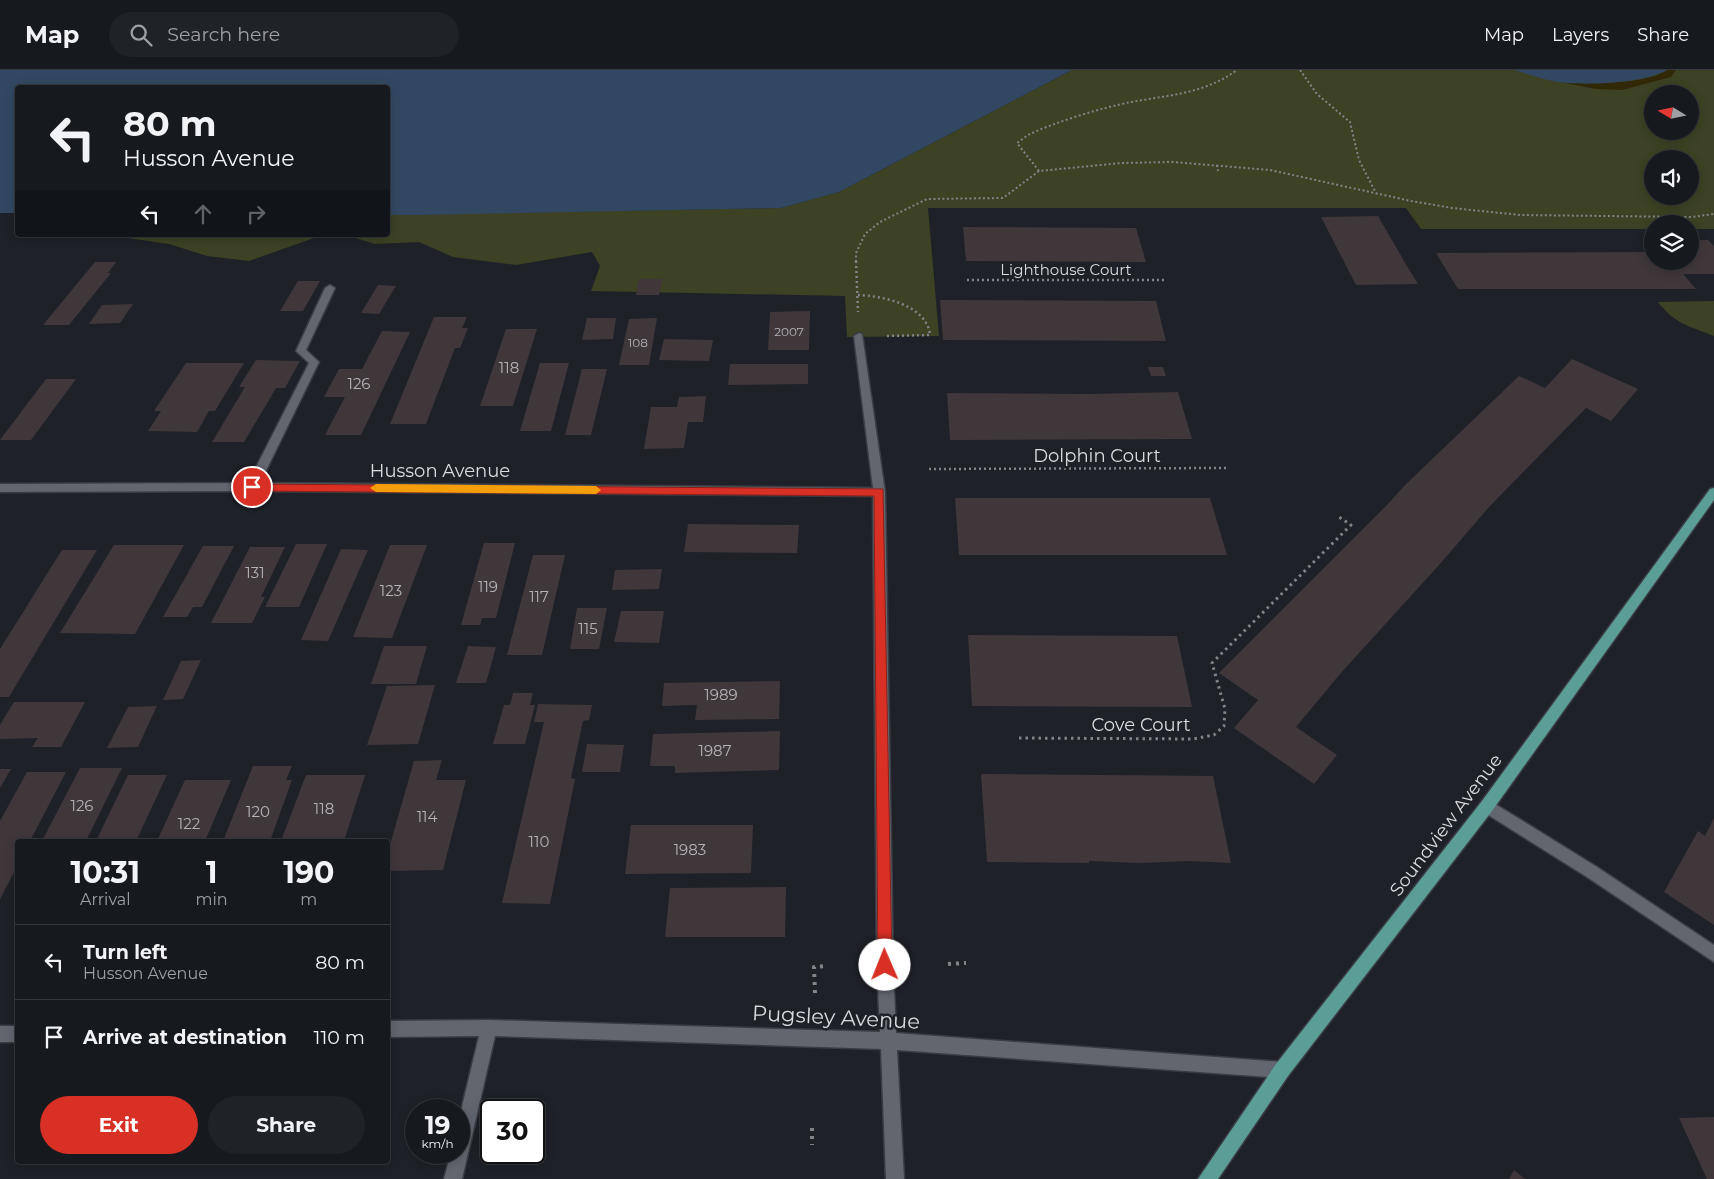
<!DOCTYPE html>
<html lang="en">
<head>
<meta charset="utf-8">
<style>
	:root { --surface:#16191e; --page:#1f2227; --text:#f1f3f6; --muted:#9ea0a4; --line:#35383c; --accent:#d93025 }
	body { margin:0; font-family:Montserrat,sans-serif; background:var(--page); color:var(--text); height:100vh; display:flex; flex-direction:column; font-size:19px; white-space:nowrap }
	* { box-sizing:border-box; margin:0 }
	p { font-size:16px; color:var(--muted) }
	.icon { flex:none; width:28px; height:28px; fill:none; stroke:currentColor; stroke-width:2; stroke-linecap:round; stroke-linejoin:round }
	.map { position:relative; flex:1; overflow:hidden }
	.panel { position:absolute; left:15px; top:769px; width:375px; height:325px; display:flex; flex-direction:column; background:var(--surface); border-radius:5px; box-shadow:0 2px 12px #0003,0 0 0 1px var(--line) }
	.panel>* { flex:none }
	.guide { position:absolute; left:15px; top:15px; width:375px; height:152px; border-radius:5px; box-shadow:0 2px 12px #0003,0 0 0 1px var(--line); background:#16191e; color:var(--text); overflow:hidden }
	.needle { width:32px; rotate:280deg }
	.tools { position:absolute; left:1644px; top:15px; display:grid; gap:10px }
	.tools a { display:grid; place-items:center; width:55px; height:55px; border-radius:50%; background:var(--surface); box-shadow:0 2px 12px #0003,0 0 0 1px var(--line); font-size:25px }
	.speed { position:absolute; left:405px; top:1029px; display:flex; gap:10px; font-size:25px; font-weight:700; text-align:center }
	.speed>* { display:grid; place-content:center; width:65px; height:65px; border-radius:50%; background:var(--surface); box-shadow:0 2px 12px #0003,0 0 0 1px var(--line); line-height:1 }
	.speed small { font-size:12px; font-weight:400 }
	.speed .limit { border:2px solid #111; border-radius:8px; background:#fff; color:#111 }
	.pin { position:absolute; display:grid; place-items:center; width:42px; height:42px; color:#fff; margin:-21px; border:2px solid #fff; border-radius:50%; box-shadow:0 1px 5px #0007 }
	.me { position:absolute; width:55px; margin:-28px; rotate:359deg; stroke-linejoin:round; filter:drop-shadow(0 0 4px #0008) }
	.turn { display:flex; align-items:center; gap:18px; height:105px; padding:0 25px; font-size:22px }
	.turn .icon { width:65px; height:65px; stroke-width:2.5 }
	.turn b { display:block; font-size:35px; line-height:42px }
	.lanes { display:flex; align-items:center; height:48px; padding:0 25px; background:#0003; justify-content:center; gap:25px; direction:ltr }
	.lanes .off { opacity:.35 }
	.eta { display:flex; justify-content:space-evenly; align-items:center; height:85px; text-align:center }
	.eta b { font-size:30px; font-weight:700; line-height:35px }
	.primary-button { display:flex; gap:10px; margin-top:auto; padding:10px 25px }
	.primary-button a { flex:1; height:58px; border-radius:30px; background:var(--accent); color:#fff; font-size:20px; font-weight:700; line-height:58px; text-align:center }
	.primary-button a+a { background:var(--page); color:var(--text) }
	ul { padding:0; list-style:none }
	li { display:flex; align-items:center; gap:15px; height:75px; padding:0 25px; border-top:1px solid var(--line) }
	li div { flex:1 }
	li b { display:block; font-size:19px }
	li em { font-style:normal }
	header { display:flex; align-items:center; gap:30px; box-sizing:border-box; height:70px; padding:0 25px; background:var(--surface); border-bottom:1px solid var(--line) }
	header strong { font-size:24px }
	nav { display:flex; gap:28px; margin-inline-start:auto; font-size:18px }
	.search { width:350px; height:45px; background:var(--page); display:flex; align-items:center; gap:12px; box-sizing:border-box; padding:0 18px; border-radius:28px; color:var(--muted); font-size:19px }
	.map>svg:first-child { display:block }
	.green { fill:#3c4223; fill-rule:evenodd }
	.sand { fill:#302806 }
	.water { fill:#324862 }
	.building { fill:#40373b }
	.lines { fill:none; stroke-linecap:round; stroke-linejoin:round }
	.minor-casing { stroke:#3a3c43; stroke-width:3 }
	.major-casing { stroke:#3a3c43; stroke-width:3 }
	.path-far3 { stroke:#82848a; stroke-width:2; stroke-dasharray:2 2.5; stroke-linecap:butt }
	.path-far2 { stroke:#82848a; stroke-width:2.5; stroke-dasharray:2 3; stroke-linecap:butt }
	.path-far1 { stroke:#82848a; stroke-width:3; stroke-dasharray:2.5 4; stroke-linecap:butt }
	.path { stroke:#82848a; stroke-width:4; stroke-dasharray:3 5; stroke-linecap:butt }
	.minor { fill:#62666f; fill-rule:evenodd }
	.major { fill:#5b9e96; fill-rule:evenodd }
	.route { fill:#d93025; stroke:#8d1f18 }
	.slow { fill:#f59e0b }
	.labels { text-anchor:middle; dominant-baseline:central; stroke-width:5; stroke-linejoin:round; paint-order:stroke }
	.far-number-label { font-size:12px; fill:#b4b3b8 }
	.far-street-label { font-size:15px; fill:#dadce1; stroke:#1e2128 }
	.number-label { font-size:15px; fill:#b4b3b8 }
	.street-label { font-size:18px; fill:#dadce1; stroke:#1e2128 }
	.near-street-label { font-size:21px; fill:#dadce1; stroke:#1e2128 }
</style>
</head>
<body>
<header>
<strong>Map</strong>
<div class="search"><svg class="icon" aria-label="search" viewBox="0 0 24 24"><circle cx="10" cy="10" r="6"/><path d="M15 15l6 6"/></svg>Search here</div>
<nav><a>Map</a><a>Layers</a><a>Share</a></nav>
</header>
<div class="map">
<svg width="1714" height="1109" viewBox="0 0 1714 1109">
	<rect width="100%" height="100%" fill="#1e2128"/>
	<g class="green">
		<path d="M1072 0H1714V159H1690V154H1652V159H1421L1406 138H928L939 266 847 267 845 226 591 221 600 196 592 182 516 195 453 187 419 172 375 174 346 165H388V145L781 138 839 122ZM1652 24H1690V61H1652ZM1652 89H1690V126H1652Z"/>
		<path d="M107 165H333L314 168 249 191 207 186 169 174Z"/>
		<path d="M1714 231V266C1689 256 1675 254 1658 232Z"/>
	</g>
	<path class="sand" d="M1667 0H1676L1671 7 1622 20 1596 19 1560 12C1590 13 1641 16 1667 0Z"/>
	<g class="water">
		<path d="M0 0H1072L839 122 781 138 420 145H388V18H18L17 143H0Z"/>
		<path d="M1514 0H1667C1646 13 1584 16 1559 12 1544 10 1529 4 1514 0Z"/>
	</g>
	<g class="building">
		<path d="M1378 146 1407 196 1418 214 1356 215 1321 147Z"/>
		<path d="M963 157 1136 158 1146 192 966 191Z"/>
		<path d="M1690 170H1708L1714 176V204H1683L1696 219H1458L1436 183 1652 182V191H1690Z"/>
		<path d="M95 192H116L108 203H111L69 255H43Z"/>
		<path d="M639 209H663L659 225H636Z"/>
		<path d="M298 211H320L303 241H280Z"/>
		<path d="M378 215 396 216 379 244 361 243Z"/>
		<path d="M940 230 1156 231 1166 271 943 270Z"/>
		<path d="M133 234 120 253 89 254 102 235Z"/>
		<path d="M810 241 809 280H768L770 242Z"/>
		<path d="M434 247H467L462 258H468L460 278H455L426 354H390Z"/>
		<path d="M587 248H616L613 269 582 270Z"/>
		<path d="M657 248 649 295H619L629 249Z"/>
		<path d="M506 259H537L513 336H480Z"/>
		<path d="M382 261 410 262 361 365H325L345 327H324L339 299H362Z"/>
		<path d="M664 269 713 270 709 291 659 290Z"/>
		<path d="M1572 289 1638 319 1611 351 1586 338 1489 437 1440 494 1340 604 1296 657 1337 685 1314 714 1234 658 1258 630 1219 603 1387 435 1405 415 1519 306 1545 318Z"/>
		<path d="M256 290 300 291 285 318H276L244 372H212L245 317H239Z"/>
		<path d="M186 293H244L215 341H209L197 362 148 361 161 341H154Z"/>
		<path d="M540 293H569L551 361H520Z"/>
		<path d="M730 294H808V314L728 315Z"/>
		<path d="M1148 297H1163L1166 306H1151Z"/>
		<path d="M582 299H607L591 365H565Z"/>
		<path d="M46 309H76L31 370H0Z"/>
		<path d="M1178 322 1192 369 950 370 947 323 1089 324Z"/>
		<path d="M706 326 703 352H688L684 378 644 379 651 337H677L679 327Z"/>
		<path d="M955 428H1210L1227 485H959Z"/>
		<path d="M688 454 799 455 797 483 684 482Z"/>
		<path d="M484 473H515L496 548H482L480 555H461Z"/>
		<path d="M296 474H327L299 537H265Z"/>
		<path d="M114 475H184L135 564 60 563Z"/>
		<path d="M390 475H427L392 568 353 567Z"/>
		<path d="M203 476H234L202 537H193L187 547H163Z"/>
		<path d="M250 477H285L261 527H265L252 553H211Z"/>
		<path d="M341 479 368 480 328 571 301 570Z"/>
		<path d="M62 480H97L9 627H0V579Z"/>
		<path d="M533 485H565L542 585H507Z"/>
		<path d="M662 499 659 519 612 520 615 500Z"/>
		<path d="M577 538H607L599 579H570Z"/>
		<path d="M621 541H664L659 573 614 572Z"/>
		<path d="M968 565 1177 566 1192 637 972 636Z"/>
		<path d="M384 576H427L416 614H371Z"/>
		<path d="M468 576 496 577 486 613H456Z"/>
		<path d="M201 590 183 629 163 630 181 591Z"/>
		<path d="M780 611 779 649 695 650 697 635 662 636 664 613Z"/>
		<path d="M435 615 418 674 367 675 387 616Z"/>
		<path d="M513 623H533L530 635H535L525 674H493L504 635H510Z"/>
		<path d="M14 632H85L61 677H32L38 668 0 669V655Z"/>
		<path d="M538 634 592 635 589 650 583 651 571 708 575 709 550 834 502 833 544 652H534Z"/>
		<path d="M157 636 138 677 107 678 128 637Z"/>
		<path d="M780 661 779 700 675 703V696H650L653 664Z"/>
		<path d="M587 674 624 675 620 702H582Z"/>
		<path d="M442 690 436 710H466L443 800 388 801V782L414 691Z"/>
		<path d="M253 696H292L286 710H292L270 771H223Z"/>
		<path d="M80 698H122L86 771H42Z"/>
		<path d="M0 699H11L0 718Z"/>
		<path d="M27 702H66L30 771H18V795L0 829V751Z"/>
		<path d="M981 704 1213 706 1231 793 1189 791 1139 793 1089 791V793L987 792Z"/>
		<path d="M128 705H167L136 771H96Z"/>
		<path d="M306 705H365L344 771H281Z"/>
		<path d="M185 710H231L205 771H157Z"/>
		<path d="M1714 748V855L1664 822 1698 761 1705 766Z"/>
		<path d="M631 755H753L751 803 625 804Z"/>
		<path d="M786 817 785 867H665L670 818Z"/>
		<path d="M1714 1047V1109H1707L1679 1048Z"/>
		<path d="M1514 1100 1525 1109H1509Z"/>
	</g>
	<g class="lines">
		<g class="minor-casing">
			<g id="minor">
				<path d="M330 215 335 218 306 280 319 292 260 413 873 418 854 266 859 263 862 264 885 422 893 895 896 963 1282 992 1288 994 1290 1000 1288 1006 1282 1008 897 980 904 1109H886L881 979 495 966 462 1109H444L451 1082H459V1049L479 966 388 967V951L489 950 880 962 877 895 873 426 252 421 0 422V414L248 413 309 293 296 281 325 218Z"/>
				<path d="M1487 729 1597 797 1714 875V892L1587 807 1482 741 1480 736 1482 731Z"/>
				<rect x="0" y="956" width="18" height="16"/>
			</g>
		</g>
		<g class="major-casing">
			<path id="major" d="M1714 418V430L1492 741 1288 1006 1218 1109H1198L1276 994 1482 731 1710 419Z"/>
		</g>
		<g class="path-far3">
			<path d="M1300 0 1317 24 1350 52 1359 90 1376 123"/>
			<path d="M1217 95 1218 101"/>
			<path d="M1039 101 1017 73 1028 65C1055 52 1101 38 1131 32 1169 25 1204 24 1237 0"/>
			<path d="M856 192V183L865 164 880 152 927 129 1003 128 1039 101 1121 93 1173 92 1270 100 1411 131 1452 138 1520 145 1692 147 1714 144"/>
		</g>
		<g class="path-far2">
			<path d="M856 191 858 242"/>
			<path d="M967 210H1166"/>
			<path d="M858 225C883 226 927 235 930 265L886 266"/>
			<path d="M929 399 1226 398"/>
		</g>
		<path class="path-far1" d="M1019 668 1193 669 1214 665 1224 656 1225 639 1212 593 1351 455 1339 447"/>
		<g class="path">
			<path d="M948 894 966 893"/>
			<path d="M815 923 814 897 825 896"/>
			<path d="M812 1058V1075"/>
		</g>
		<use href="#minor" class="minor"/>
		<use href="#major" class="major"/>
	</g>
	<path class="route" d="M252 414 883 419 892 895 890 900 885 902 880 900 878 895 874 426 252 421 247 417Z"/>
	<path class="slow" d="M376 414 596 416 601 420 596 424 376 422 370 418Z"/>
	<g class="labels">
		<g class="far-number-label">
			<text x="789" y="261">2007</text>
			<text x="638" y="272">108</text>
		</g>
		<g class="far-street-label">
			<text x="1066" y="199">Lighthouse Court</text>
		</g>
		<g class="number-label">
			<text x="509" y="297">118</text>
			<text x="359" y="313">126</text>
			<text x="255" y="502">131</text>
			<text x="488" y="516">119</text>
			<text x="391" y="520">123</text>
			<text x="539" y="526">117</text>
			<text x="588" y="558">115</text>
			<text x="721" y="624">1989</text>
			<text x="715" y="680">1987</text>
			<text x="82" y="735">126</text>
			<text x="324" y="738">118</text>
			<text x="258" y="741">120</text>
			<text x="427" y="746">114</text>
			<text x="189" y="753">122</text>
			<text x="539" y="771">110</text>
			<text x="690" y="779">1983</text>
		</g>
		<g class="street-label">
			<text x="1097" y="386">Dolphin Court</text>
			<text x="440" y="401">Husson Avenue</text>
			<text x="1141" y="655">Cove Court</text>
			<text transform="translate(1446 755) rotate(-53)">Soundview Avenue</text>
		</g>
		<g class="near-street-label">
			<text transform="translate(836 947) rotate(3)">Pugsley Avenue</text>
		</g>
	</g>
</svg>
<div class="tools">
<a><svg class="needle" viewBox="-14 -14 28 28"><path d="M0-13l5 13h-10z" fill="#e53935"/><path d="M0 13l5-13h-10z" fill="#9ea0a4"/></svg></a>
<a><svg class="icon" aria-label="sound" viewBox="0 0 24 24"><path d="M4 9h4l5-4v14l-5-4H4zM17 9q2 3 0 6"/></svg></a>
<a><svg class="icon" aria-label="layers" viewBox="0 0 24 24"><path d="M12 4l9 5-9 5-9-5zM3 14l9 5 9-5"/></svg></a>
</div>
<div class="speed"><div>19<small>km/h</small></div><div class="limit">30</div></div>
<div class="pin" style="left:252px;top:417px;background:#d93025"><svg class="icon" aria-label="arrive" viewBox="0 0 24 24"><path d="M6 21V4h12l-3 4 3 4H6"/></svg></div>
<svg class="me" style="left:885px;top:895px" viewBox="-20 -20 40 40"><circle r="19" fill="#fff"/><path d="M0-13L10 11 0 6-10 11z" fill="#d93025"/></svg>
<div class="guide">
<div class="turn"><svg class="icon" aria-label="left" viewBox="0 0 24 24"><path d="M17 20v-9H6M10 6l-5 5 5 5"/></svg><div><b>80 m</b>Husson Avenue</div></div>
<div class="lanes"><svg class="icon" aria-label="left" viewBox="0 0 24 24"><path d="M17 20v-9H6M10 6l-5 5 5 5"/></svg><svg class="icon off" aria-label="ahead" viewBox="0 0 24 24"><path d="M12 20V5M6 11l6-6 6 6"/></svg><svg class="icon off" aria-label="right" viewBox="0 0 24 24"><path d="M7 20v-9h11M14 6l5 5-5 5"/></svg></div>
</div>
<section class="panel">
<div class="eta">
<div><b>10:31</b><p>Arrival</p></div>
<div><b>1</b><p>min</p></div>
<div><b>190</b><p>m</p></div>
</div>
<ul>
<li><svg class="icon" aria-label="left" viewBox="0 0 24 24"><path d="M17 20v-9H6M10 6l-5 5 5 5"/></svg><div><b>Turn left</b><p>Husson Avenue</p></div><em>80 m</em></li>
<li><svg class="icon" aria-label="arrive" viewBox="0 0 24 24"><path d="M6 21V4h12l-3 4 3 4H6"/></svg><div><b>Arrive at destination</b></div><em>110 m</em></li>
</ul>
<div class="primary-button"><a>Exit</a><a>Share</a></div>
</section>
</div>
</body>
</html>
